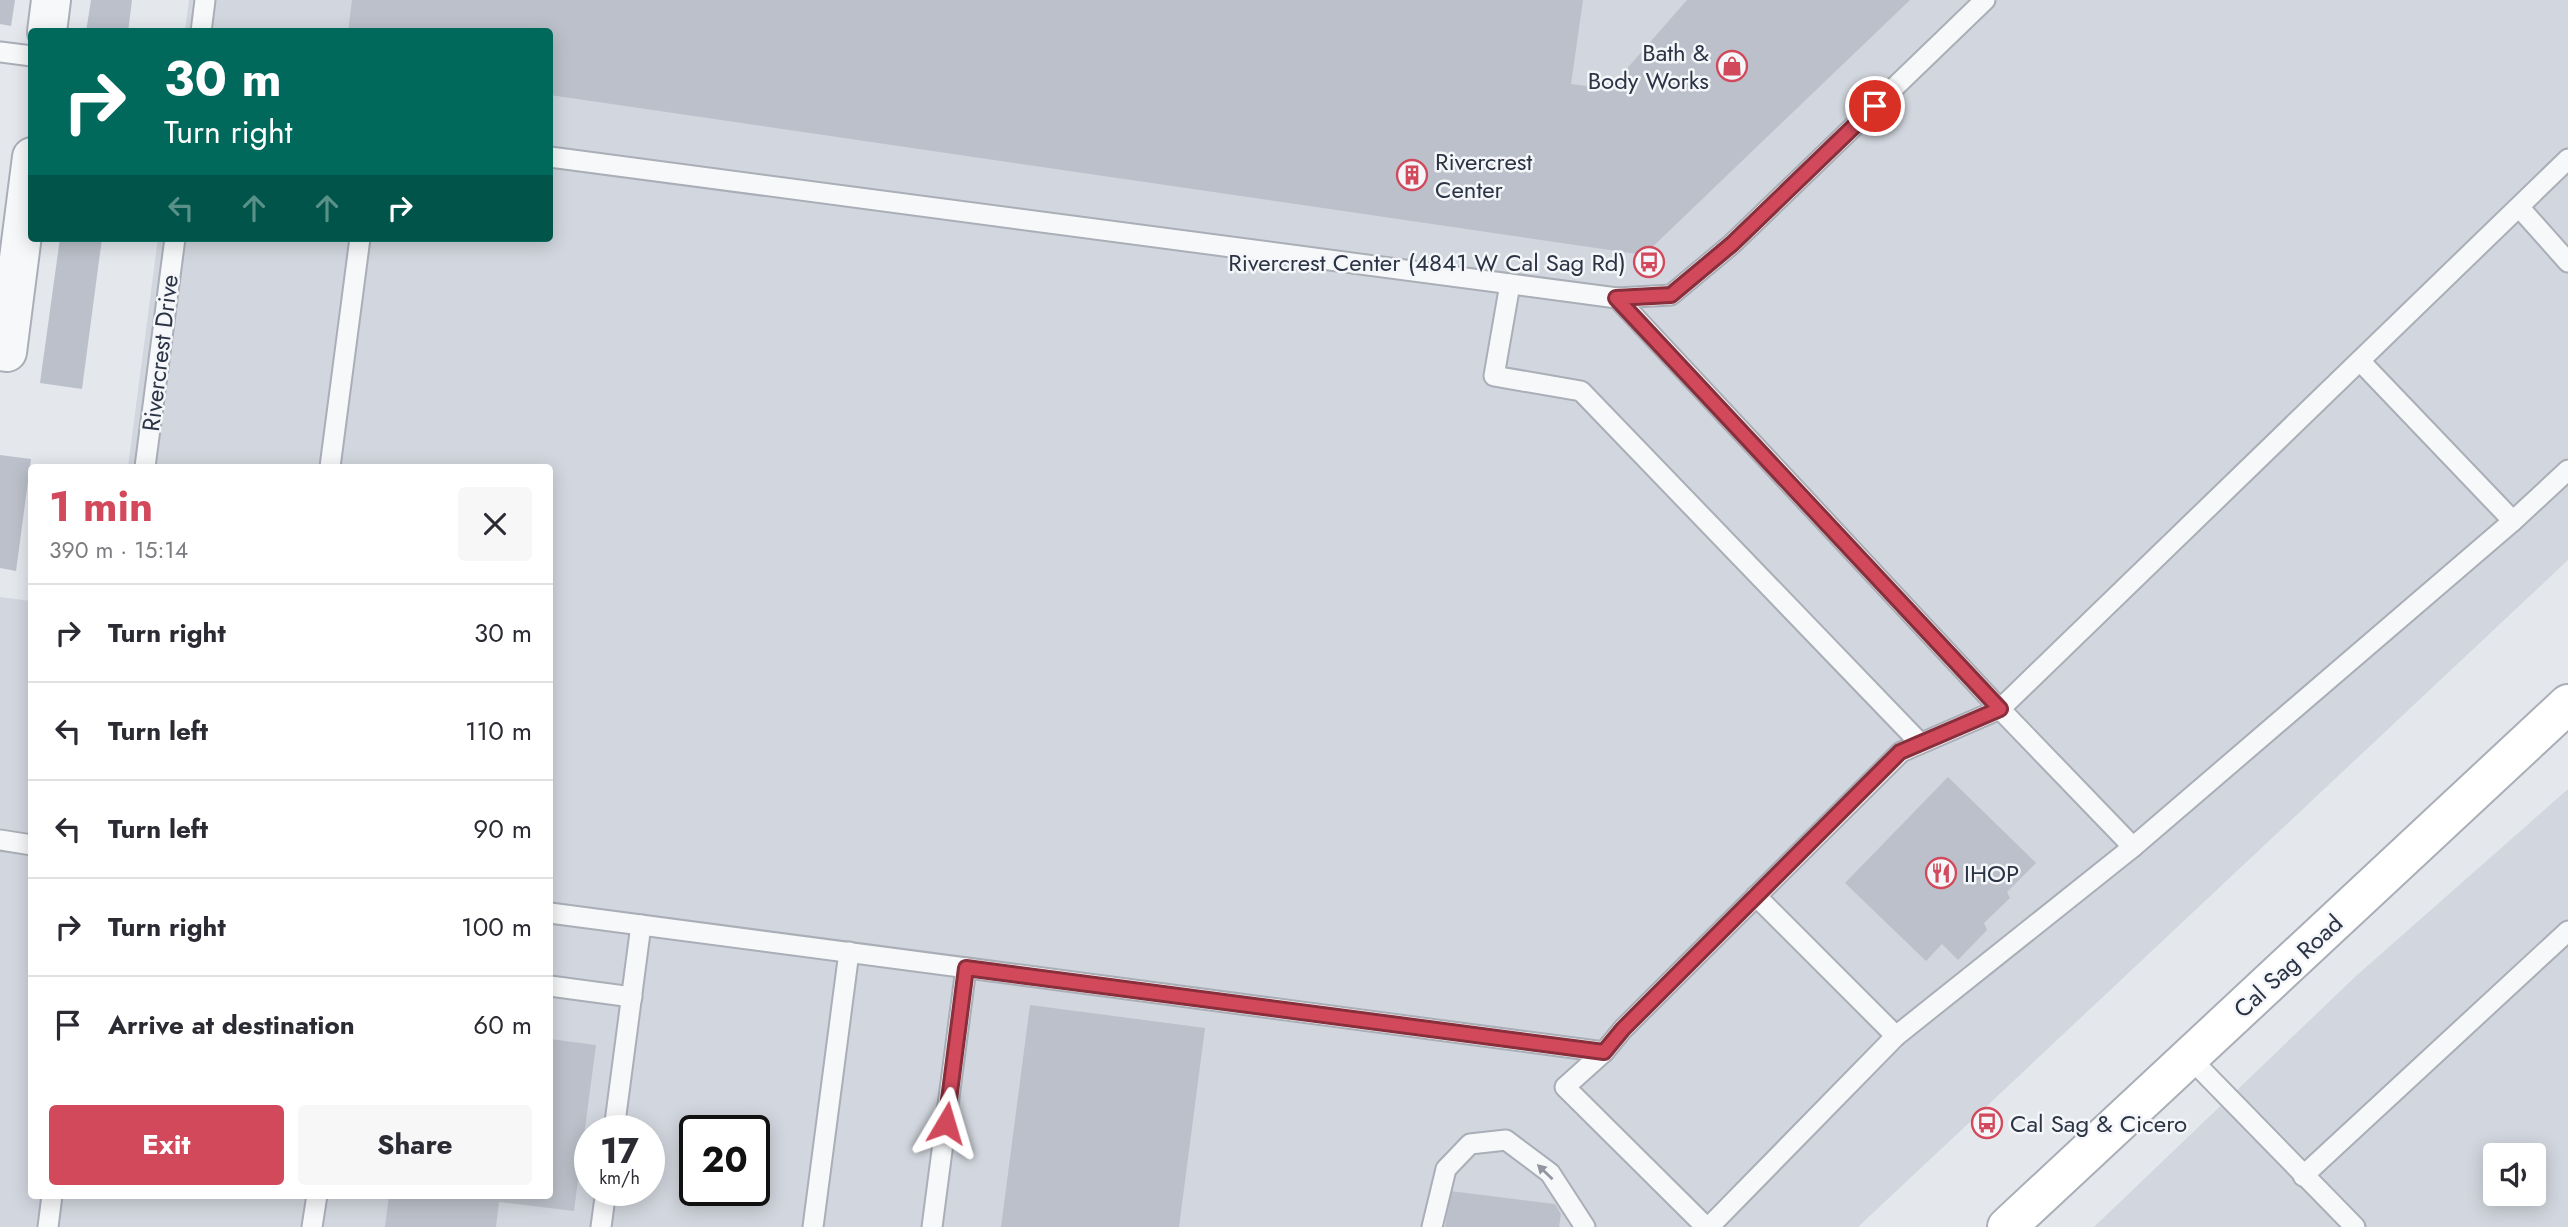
<!DOCTYPE html>
<html lang="en">
<head>
<meta charset="utf-8">
<style>
	:root { --surface:#fff; --page:#f7f7f7; --text:#2b2b33; --muted:#7c7c81; --line:#e1e1e2; --accent:#d1495b }
	body { margin:0; font-family:Jost,sans-serif; background:var(--page); color:var(--text); height:100vh; display:flex; flex-direction:column; font-size:26px; white-space:nowrap }
	* { box-sizing:border-box; margin:0 }
	p { font-size:23px; color:var(--muted) }
	.icon { flex:none; width:38px; height:38px; fill:none; stroke:currentColor; stroke-width:2; stroke-linecap:round; stroke-linejoin:round }
	.map { position:relative; flex:1; overflow:hidden }
	.panel { position:absolute; left:28px; top:464px; width:525px; height:735px; display:flex; flex-direction:column; background:var(--surface); border-radius:7px; box-shadow:0 4px 18px #0003 }
	.panel>* { flex:none }
	.hud { position:absolute; left:28px; top:28px; width:525px; height:214px; border-radius:7px; box-shadow:0 4px 18px #0003; background:#00695c; color:#fff; overflow:hidden }
	.tools { position:absolute; left:2483px; top:1143px; display:grid; gap:14px }
	.tools a { display:grid; place-items:center; width:63px; height:63px; border-radius:7px; background:var(--surface); box-shadow:0 4px 18px #0003; font-size:35px }
	.speed { position:absolute; left:574px; top:1115px; display:flex; gap:14px; font-size:35px; font-weight:700; text-align:center }
	.speed>* { display:grid; place-content:center; width:91px; height:91px; border-radius:50%; background:var(--surface); box-shadow:0 4px 18px #0003; line-height:1 }
	.speed small { font-size:18px; font-weight:400 }
	.speed .limit { border:4px solid #111; border-radius:10px; background:#fff; color:#111 }
	.pin { position:absolute; display:grid; place-items:center; width:60px; height:60px; color:#fff; margin:-30px; border:4px solid #fff; border-radius:50%; box-shadow:0 2px 7px #0007 }
	.me { position:absolute; width:77px; margin:-38px; rotate:7deg; stroke-linejoin:round; filter:drop-shadow(0 0 5px #0008) }
	.turn { display:flex; align-items:center; gap:24px; height:147px; padding:0 21px; font-size:32px }
	.turn .icon { width:91px; height:91px; stroke-width:2.5 }
	.turn b { display:block; font-size:49px; line-height:60px }
	.lanes { display:flex; align-items:center; height:66px; padding:0 21px; background:#0003; justify-content:center; gap:35px; direction:ltr }
	.lanes .off { opacity:.35 }
	.round { display:grid; place-items:center; flex:none; width:74px; height:74px; border-radius:7px; background:var(--page) }
	.headline { display:flex; align-items:center; justify-content:space-between; height:119px; padding:0 21px }
	h1 { font-size:42px; font-weight:700; line-height:52px; color:var(--accent) }
	.action { display:flex; gap:14px; margin-top:auto; padding:14px 21px }
	.action a { flex:1; height:80px; border-radius:7px; background:var(--accent); color:#fff; font-size:28px; font-weight:700; line-height:80px; text-align:center }
	.action a+a { background:var(--page); color:var(--text) }
	ul { padding:0; list-style:none }
	li { display:flex; align-items:center; gap:21px; height:98px; padding:0 21px; border-top:2px solid var(--line) }
	li div { flex:1 }
	li b { display:block; font-size:26px }
	li em { font-style:normal }
	.map>svg:first-child { display:block }
	.built { fill:#d2d6de; fill-rule:evenodd }
	.building { fill:#bbc0ca }
	.lines { fill:none; stroke-linecap:round; stroke-linejoin:round }
	.lane-casing { stroke:#a9aeb7; stroke-width:23 }
	.street-casing { stroke:#a9aeb7; stroke-width:42 }
	.secondary-casing { stroke:#a9aeb7; stroke-width:42 }
	.lane { stroke:#f7f8fa; stroke-width:19 }
	.street { stroke:#f7f8fa; stroke-width:38 }
	.secondary { stroke:#fff; stroke-width:38 }
	.oneway { fill:#9196a0 }
	.route-casing { stroke:#882f3b; stroke-width:18 }
	.route { stroke:#d1495b; stroke-width:12 }
	.labels { text-anchor:middle; dominant-baseline:central; stroke-width:5; stroke-linejoin:round; paint-order:stroke }
	.poi-label { font-size:24px; fill:#2b3445; stroke:#f4f6f9; text-anchor:start }
	.street-label { font-size:24px; fill:#2b3445; stroke:#f4f6f9 }
</style>
</head>
<body>
<div class="map">
<svg width="2568" height="1227" viewBox="0 0 2568 1227">
	<rect width="100%" height="100%" fill="#e4e7ec"/>
	<g class="built">
		<path d="M189 0H2568V560L1858 1227H0V597L31 601 32 1195H550V467H128L158 238H550V32L185 31ZM590 1130H649V1190H590ZM695 1130H754V1190H695Z"/>
		<path d="M2568 789V1227H2094L2356 976ZM2496 1155H2534V1194H2496Z"/>
	</g>
	<g class="building">
		<path d="M0 0H15L11 26 0 24Z"/>
		<path d="M91 0H132L128 32H86Z"/>
		<path d="M352 0H1583L1571 84 1609 89 1687 0H1910L1644 255 550 95V32H348Z"/>
		<path d="M60 238H102L82 389 40 383Z"/>
		<path d="M0 455 31 459 16 571 0 568Z"/>
		<path d="M1948 777 2036 863 2007 892 2010 898 1984 923 1987 930 1958 960 1942 944 1926 961 1845 883Z"/>
		<path d="M1030 1005 1205 1028 1179 1227H1001Z"/>
		<path d="M550 1039 596 1045 574 1211 499 1202 496 1227H385L389 1195H550Z"/>
		<path d="M1450 1191 1555 1204 1561 1214 1559 1227H1445Z"/>
	</g>
	<g class="lines">
		<g class="lane-casing">
			<g id="lane">
				<path d="M201 32 205 0"/>
				<path d="M0 52 32 56"/>
				<path d="M550 157 1617 298 1671 295 1732 244 1985 0"/>
				<path d="M2519 207 2568 262"/>
				<path d="M1510 284 1494 376 1581 391 1920 743"/>
				<path d="M1617 298 2000 709 2133 847"/>
				<path d="M2360 361 2513 521"/>
				<path d="M145 467 175 238"/>
				<path d="M330 467 360 238"/>
				<path d="M0 840 32 845"/>
				<path d="M1756 896 1896 1036"/>
				<path d="M550 913 1604 1052"/>
				<path d="M550 986 632 997"/>
				<path d="M2189 1057 2355 1227"/>
				<path d="M614 1130 641 925"/>
				<path d="M2303 1176 2568 931"/>
				<path d="M48 1227 52 1195"/>
				<path d="M312 1227 317 1195"/>
				<path d="M601 1227 606 1190"/>
				<path d="M813 1227 849 952"/>
				<path d="M932 1227 966 968"/>
				<path d="M1432 1227 1446 1169 1470 1144 1506 1140 1550 1173 1585 1227"/>
				<path d="M1706 1227 1565 1087 1604 1052 1623 1029 1901 752 2000 709 2568 159"/>
				<path d="M1709 1227 1896 1036 2133 847 2513 521 2568 470"/>
			</g>
		</g>
		<g class="street-casing">
			<g id="street">
				<path d="M47 32 51 0"/>
				<path d="M0 351 7 352 32 157"/>
			</g>
		</g>
		<g class="secondary-casing">
			<path id="secondary" d="M2007 1227 2568 704"/>
		</g>
		<use href="#lane" class="lane"/>
		<use href="#street" class="street"/>
		<use href="#secondary" class="secondary"/>
	</g>
	<defs><path id="oneway-solid" d="M-6-.8H1V-3.2L6.5 0L1 3.2V.8H-6Z" transform="scale(1.75)"/></defs>
	<use class="oneway" href="#oneway-solid" transform="translate(1545 1172) rotate(-136)"/>
	<g class="lines">
		<g class="route-casing">
			<path id="route" d="M946 1123 966 968 1604 1052 1623 1029 1900 752 2000 709 1616 298 1671 295 1732 244 1875 106"/>
		</g>
		<use href="#route" class="route"/>
	</g>
	<defs>
		<g id="shop-ring" transform="scale(1.575)"><circle r="9.5" fill="#f4f6f9" stroke="#d1495b" stroke-width="1.5"/><path d="M-5-2.5h2.3a2.7 3.5 0 0 1 5.4 0H5L5.5 6h-11ZM-1.5-2.5h3a1.5 2.3 0 0 0-3 0Z" fill="#d1495b"/></g>
		<g id="building-ring" transform="scale(1.575)"><circle r="9.5" fill="#f4f6f9" stroke="#d1495b" stroke-width="1.5"/><path d="M-4-6H4V6H1V3H-1V6H-4ZM-2.5-4.3h1.7v1.8h-1.7ZM.8-4.3h1.7v1.8H.8ZM-2.5-1h1.7V.8h-1.7ZM.8-1h1.7V.8H.8Z" fill="#d1495b"/></g>
		<g id="bus-ring" transform="scale(1.575)"><circle r="9.5" fill="#f4f6f9" stroke="#d1495b" stroke-width="1.5"/><path d="M-5-6H5V4H4V6H2V4H-2V6H-4V4H-5ZM-3.5-4V0h7V-4ZM-3.5 1.2v1.5H-2V1.2ZM2 1.2v1.5H3.5V1.2Z" fill="#d1495b"/></g>
		<g id="restaurant-ring" transform="scale(1.575)"><circle r="9.5" fill="#f4f6f9" stroke="#d1495b" stroke-width="1.5"/><path d="M-5-6h1v4h1v-4h1v4h1v-4h1v5L-1.5 .5V6h-2V.5L-5-1ZM5-6V6H3V1.5H1.5Q1.5-4 5-6Z" fill="#d1495b"/></g>
	</defs>
	<g fill-rule="evenodd">
		<use href="#shop-ring" x="1732" y="66"/>
		<use href="#building-ring" x="1412" y="175"/>
		<use href="#bus-ring" x="1649" y="262"/>
		<use href="#restaurant-ring" x="1941" y="873"/>
		<use href="#bus-ring" x="1987" y="1123"/>
	</g>
	<g class="labels">
		<g class="poi-label">
			<text x="1709" y="52" text-anchor="end">Bath &amp;<tspan x="1709" dy="28">Body Works</tspan></text>
			<text x="1435" y="161">Rivercrest<tspan x="1435" dy="28">Center</tspan></text>
			<text x="1626" y="262" text-anchor="end">Rivercrest Center (4841 W Cal Sag Rd)</text>
			<text x="1964" y="873">IHOP</text>
			<text x="2010" y="1123">Cal Sag &amp; Cicero</text>
		</g>
		<g class="street-label">
			<text transform="translate(160 353) rotate(-83)">Rivercrest Drive</text>
			<text transform="translate(2288 966) rotate(-43)">Cal Sag Road</text>
		</g>
	</g>
</svg>
<div class="tools">
<a><svg class="icon" aria-label="sound" viewBox="0 0 24 24"><path d="M4 9h4l5-4v14l-5-4H4zM17 9q2 3 0 6"/></svg></a>
</div>
<div class="speed"><div>17<small>km/h</small></div><div class="limit">20</div></div>
<div class="pin" style="left:1875px;top:106px;background:#d93025"><svg class="icon" aria-label="arrive" viewBox="0 0 24 24"><path d="M6 21V4h12l-3 4 3 4H6"/></svg></div>
<svg class="me" style="left:946px;top:1123px" viewBox="-20 -20 40 40"><path d="M0-17L14 15 0 8-14 15z" fill="#d1495b" stroke="#fff" stroke-width="4"/></svg>
<div class="hud">
<div class="turn"><svg class="icon" aria-label="right" viewBox="0 0 24 24"><path d="M7 20v-9h11M14 6l5 5-5 5"/></svg><div><b>30 m</b>Turn right</div></div>
<div class="lanes"><svg class="icon off" aria-label="left" viewBox="0 0 24 24"><path d="M17 20v-9H6M10 6l-5 5 5 5"/></svg><svg class="icon off" aria-label="ahead" viewBox="0 0 24 24"><path d="M12 20V5M6 11l6-6 6 6"/></svg><svg class="icon off" aria-label="ahead" viewBox="0 0 24 24"><path d="M12 20V5M6 11l6-6 6 6"/></svg><svg class="icon" aria-label="right" viewBox="0 0 24 24"><path d="M7 20v-9h11M14 6l5 5-5 5"/></svg></div>
</div>
<section class="panel">
<div class="headline"><div><h1>1 min</h1><p>390 m · 15:14</p></div><a class="round"><svg class="icon" aria-label="close" viewBox="0 0 24 24"><path d="M6 6l12 12M18 6L6 18"/></svg></a></div>
<ul>
<li><svg class="icon" aria-label="right" viewBox="0 0 24 24"><path d="M7 20v-9h11M14 6l5 5-5 5"/></svg><div><b>Turn right</b></div><em>30 m</em></li>
<li><svg class="icon" aria-label="left" viewBox="0 0 24 24"><path d="M17 20v-9H6M10 6l-5 5 5 5"/></svg><div><b>Turn left</b></div><em>110 m</em></li>
<li><svg class="icon" aria-label="left" viewBox="0 0 24 24"><path d="M17 20v-9H6M10 6l-5 5 5 5"/></svg><div><b>Turn left</b></div><em>90 m</em></li>
<li><svg class="icon" aria-label="right" viewBox="0 0 24 24"><path d="M7 20v-9h11M14 6l5 5-5 5"/></svg><div><b>Turn right</b></div><em>100 m</em></li>
<li><svg class="icon" aria-label="arrive" viewBox="0 0 24 24"><path d="M6 21V4h12l-3 4 3 4H6"/></svg><div><b>Arrive at destination</b></div><em>60 m</em></li>
</ul>
<div class="action"><a>Exit</a><a>Share</a></div>
</section>
</div>
</body>
</html>
